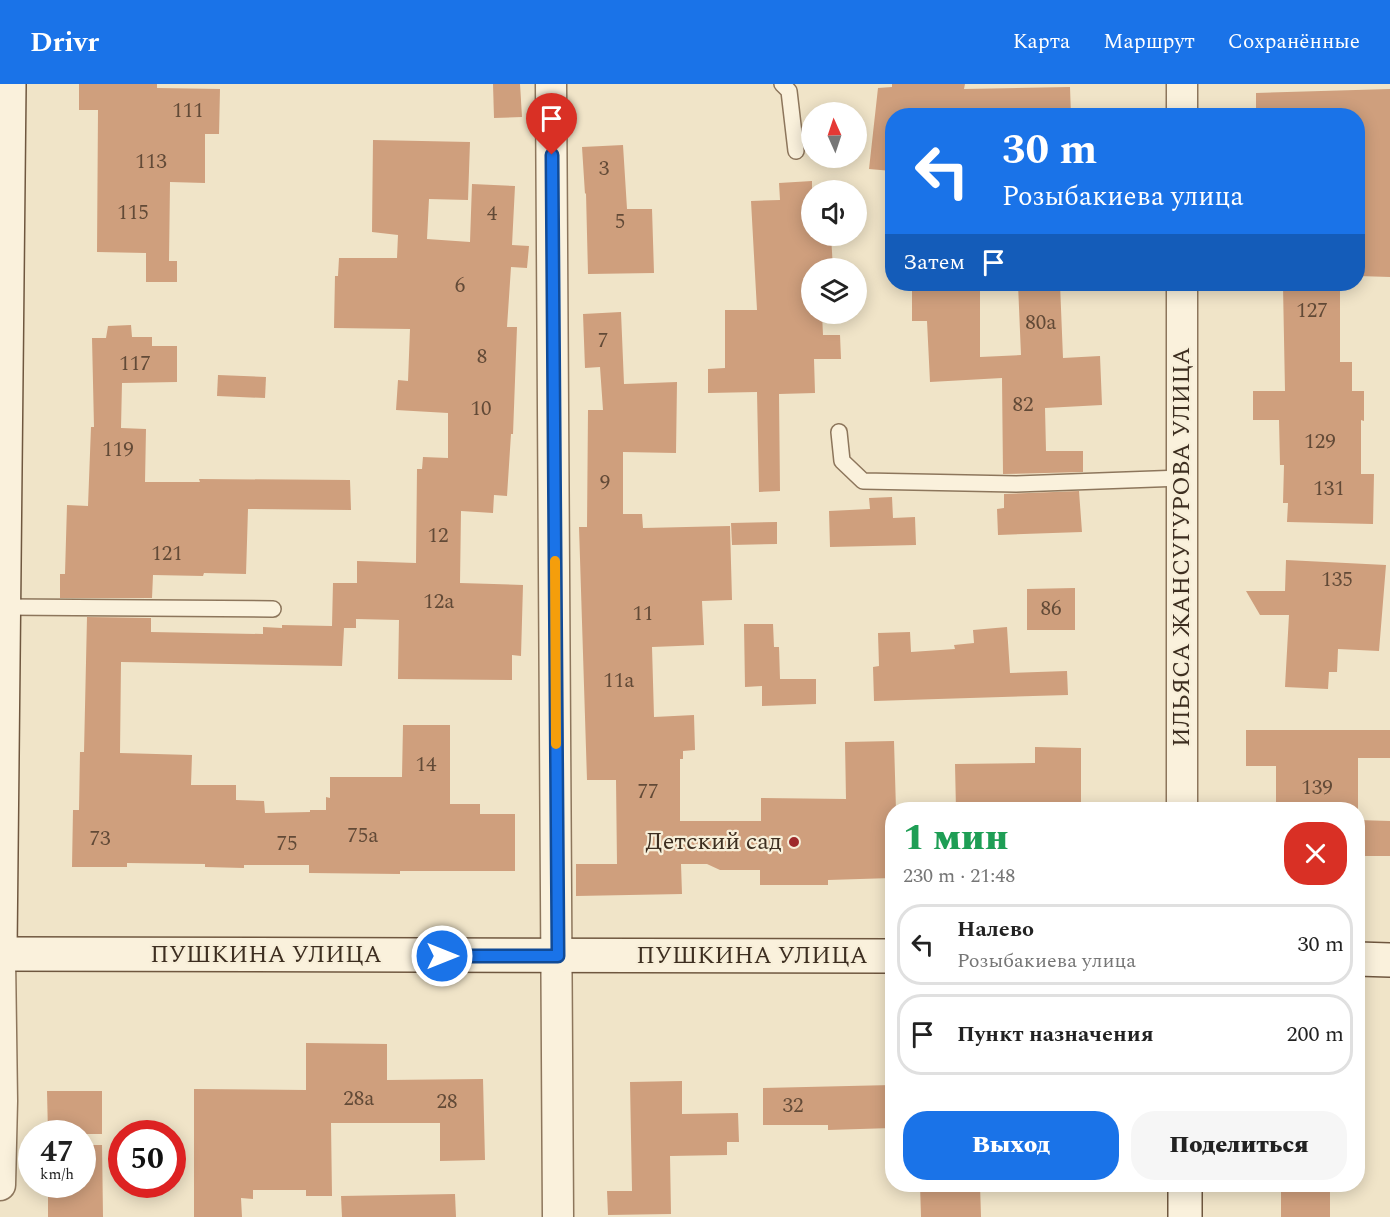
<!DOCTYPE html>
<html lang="ru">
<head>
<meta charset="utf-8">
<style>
	:root { --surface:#fff; --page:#f6f6f6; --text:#222; --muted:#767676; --line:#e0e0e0; --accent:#1a73e8 }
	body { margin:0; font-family:Spectral,serif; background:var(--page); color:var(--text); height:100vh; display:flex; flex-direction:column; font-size:22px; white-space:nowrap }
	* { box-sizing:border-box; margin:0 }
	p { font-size:20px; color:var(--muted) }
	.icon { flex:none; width:33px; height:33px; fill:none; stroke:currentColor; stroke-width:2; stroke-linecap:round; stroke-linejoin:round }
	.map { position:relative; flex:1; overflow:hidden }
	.details { position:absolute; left:885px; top:718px; width:480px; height:390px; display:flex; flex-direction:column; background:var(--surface); border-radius:24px; box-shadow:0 3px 15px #0003 }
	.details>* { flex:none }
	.top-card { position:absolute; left:885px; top:24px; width:480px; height:183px; border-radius:24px; box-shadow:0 3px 15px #0003; background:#1a73e8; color:#fff; overflow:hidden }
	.needle { width:39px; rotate:357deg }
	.fabs { position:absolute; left:801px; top:18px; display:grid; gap:12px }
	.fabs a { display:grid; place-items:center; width:66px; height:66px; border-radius:50%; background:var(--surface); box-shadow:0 3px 15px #0003; font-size:30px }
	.speed { position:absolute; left:18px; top:1036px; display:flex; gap:12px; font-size:30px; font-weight:700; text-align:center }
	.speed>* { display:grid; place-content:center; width:78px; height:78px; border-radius:50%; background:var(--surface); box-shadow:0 3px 15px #0003; line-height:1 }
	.speed small { font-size:15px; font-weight:400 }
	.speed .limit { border:9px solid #d22; background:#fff; color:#111 }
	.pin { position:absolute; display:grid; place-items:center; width:51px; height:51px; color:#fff; margin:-62px -26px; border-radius:50% 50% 50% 0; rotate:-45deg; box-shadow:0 0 6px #0007 }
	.pin .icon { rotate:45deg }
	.me { position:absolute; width:66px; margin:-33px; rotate:90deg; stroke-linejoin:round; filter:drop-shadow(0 0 4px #0008) }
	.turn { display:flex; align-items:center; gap:21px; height:126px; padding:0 18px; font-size:27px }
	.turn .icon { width:78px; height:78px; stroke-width:2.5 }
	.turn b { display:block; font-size:42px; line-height:51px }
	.then { display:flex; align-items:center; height:57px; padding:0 18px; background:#0003; gap:12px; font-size:22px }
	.round { display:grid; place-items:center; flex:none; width:63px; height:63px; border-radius:24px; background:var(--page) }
	.summary { display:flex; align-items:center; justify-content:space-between; height:102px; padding:0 18px }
	h1 { font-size:36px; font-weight:800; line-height:45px; color:#1e9e55 }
	.action { display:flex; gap:12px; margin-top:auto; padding:12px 18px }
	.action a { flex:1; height:69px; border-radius:24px; background:var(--accent); color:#fff; font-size:24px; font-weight:800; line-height:69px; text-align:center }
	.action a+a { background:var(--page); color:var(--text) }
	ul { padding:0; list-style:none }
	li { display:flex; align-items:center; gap:18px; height:81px; margin:0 12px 9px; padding:0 6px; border:3px solid var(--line); border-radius:24px }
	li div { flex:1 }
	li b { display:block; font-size:22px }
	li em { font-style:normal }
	header { display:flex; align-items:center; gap:36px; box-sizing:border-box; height:84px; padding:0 30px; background:var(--accent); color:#fff }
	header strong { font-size:28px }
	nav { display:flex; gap:33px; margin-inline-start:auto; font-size:21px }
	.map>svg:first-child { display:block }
	.building { fill:#cf9f7d }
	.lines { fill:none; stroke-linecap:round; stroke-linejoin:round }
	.lane-casing { stroke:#8d765c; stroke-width:18 }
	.street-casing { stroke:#8d765c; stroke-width:33 }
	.secondary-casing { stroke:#6f573f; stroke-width:36 }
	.lane { stroke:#faf1dc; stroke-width:15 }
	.street { stroke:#faf1dc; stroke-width:30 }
	.secondary { stroke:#faf1dc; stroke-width:33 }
	.route-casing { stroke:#114b97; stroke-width:15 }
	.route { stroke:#1a73e8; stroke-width:10 }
	.slow { stroke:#f59e0b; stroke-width:10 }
	.poi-dot { fill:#9e2a2b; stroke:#f7eed8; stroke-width:2 }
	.labels { text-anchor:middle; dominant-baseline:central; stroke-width:4.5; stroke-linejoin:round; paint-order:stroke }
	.number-label { font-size:21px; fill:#624a37 }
	.street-label { font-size:24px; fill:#3d2e20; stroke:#f7eed8 }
	.poi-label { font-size:24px; fill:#3d2e20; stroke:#f7eed8; text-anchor:end }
</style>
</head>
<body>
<header>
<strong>Drivr</strong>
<nav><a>Карта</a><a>Маршрут</a><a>Сохранённые</a></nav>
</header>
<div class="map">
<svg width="1390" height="1133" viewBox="0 0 1390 1133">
	<rect width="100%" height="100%" fill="#f0e4c8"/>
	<g class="building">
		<path d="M79 0H157V4L220 5 219 50H205V99L170 98 169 177H177V198H146V169L97 168 98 26H79Z"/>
		<path d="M493 0H520L522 33 494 34Z"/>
		<path d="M892 0H965L964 5 1070 3 1071 32H892V87L869 85 878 4 892 3Z"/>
		<path d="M1390 5V193L1358 192V32H1256V9Z"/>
		<path d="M373 56 470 58 468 116 429 115 427 155 470 158 472 100 515 102 512 161 529 162 527 184 511 183 507 243H517L513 350H511L507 412 494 411 493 429 461 427 460 499 523 501 521 572 512 571V596L398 595 399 536 356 535V544H344L342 582 121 578 120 669 192 671 191 701H236V716L264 717 265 729 310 728V726H326V713L330 714V693H402L403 641H450V720H480V730H515V787H400V790L309 789V781H244V784L205 783V780L127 779V783H72L73 726H79L80 668H84L87 533 151 534V548L263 550V543L282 544V541L332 542 333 499H357V477L416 479 417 385H422L423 373 448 374V329L396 326 398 296 408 297 410 245 334 244 335 192H338L339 174H397L398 151 372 148Z"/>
		<path d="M623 61 627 125H652L654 189 588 190 586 109 585 110 582 63Z"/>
		<path d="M812 97V152H831L833 184H812V230H822L823 251H840L841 275H814L815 309 779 310 780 407 759 408 757 308 708 309V285L725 284V226H757L751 117 780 116 779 99Z"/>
		<path d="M912 200H980V273L1021 271 1018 200H1060L1063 274 1100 272 1102 321 1045 324 1046 367H1083V388L1003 390 1002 294 930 298 927 237H912Z"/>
		<path d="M1286 200H1340V278H1352V307H1364V337L1361 336V390H1374L1373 440 1287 438 1288 419H1283L1284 381H1280L1279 336H1253V307H1285L1283 202H1286Z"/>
		<path d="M621 228 624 300 677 298 676 369 623 368V430H642L643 444 730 442 732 516 702 517 704 561 652 563 654 633 694 631 695 666 683 667V675H680V737H761V714L846 715 845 658 894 657 896 726H892V794L828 796V801H760V786H720L707 780H681L682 810 576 812V780H617L616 696H587L579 443H587L588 326H603L600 283 585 284 583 230Z"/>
		<path d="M131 241 132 253H152V262H177V298L122 299 121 344 146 345 145 398H200L199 395 350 396 351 426 248 425 246 490 204 489 203 492 153 491 152 514H60V490H65L67 421 88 422 91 343H94L92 254H106L108 242Z"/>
		<path d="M218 291 266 293 265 314 217 312Z"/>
		<path d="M1079 407 1082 448 998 451 997 425 1004 424V410Z"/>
		<path d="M892 413 893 434 915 433 916 461 830 463 829 427 870 425 869 414Z"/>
		<path d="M777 438V460L732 461 731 439Z"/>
		<path d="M1286 476 1386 481 1379 567 1338 565 1337 588H1329L1328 605 1285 603 1289 531H1260L1246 507H1285Z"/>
		<path d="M1075 504V546H1027V505Z"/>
		<path d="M744 540H773L774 563H779L780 595H816V620L762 622V602L745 603Z"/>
		<path d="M1007 543 1010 589 1067 587 1068 611 874 617 873 583 879 582 878 549 910 548 911 568 955 565 954 561 974 559 973 546Z"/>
		<path d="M1246 646H1390V674H1358V726H1276V682H1246Z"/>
		<path d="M1035 663 1081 664V726H956L955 680 1035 679Z"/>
		<path d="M1358 736 1390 737V772H1358Z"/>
		<path d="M306 959 387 960V996L483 995 485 1076 440 1077V1039H331L332 1112H306V1106H253V1115L241 1114 242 1133H194V1005L306 1006Z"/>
		<path d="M682 997V1030L738 1029 739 1058H727V1071L670 1072 671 1130 608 1131 607 1107H632L630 998Z"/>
		<path d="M892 1001V1044L828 1046V1041H763V1004Z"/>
		<path d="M47 1007H102V1050H48Z"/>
		<path d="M82 1061H102L103 1133H48V1101H82Z"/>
		<path d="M920 1101H980L981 1133H921Z"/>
		<path d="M1330 1107V1133H1281V1108Z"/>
		<path d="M455 1110 456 1133H342L341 1112Z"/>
	</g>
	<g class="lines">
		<g class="lane-casing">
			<g id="lane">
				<path d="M782 0 789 7 796 67"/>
				<path d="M839 348 842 377 863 397 1016 400 1182 394"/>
				<path d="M4 523 273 525"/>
			</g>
		</g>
		<g class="street-casing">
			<g id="street">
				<path d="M551 0 558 1133"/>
				<path d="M1182 32V0"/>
				<path d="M1182 200V726"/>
				<path d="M0 875 2 1017 0 1101"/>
			</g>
		</g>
		<g class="secondary-casing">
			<g id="secondary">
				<path d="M0 865 9 0"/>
				<path d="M0 870 892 872"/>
				<path d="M1358 875 1390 876"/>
				<path d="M1185 1101V1133"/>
			</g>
		</g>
		<use href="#lane" class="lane"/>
		<use href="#street" class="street"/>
		<use href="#secondary" class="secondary"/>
	</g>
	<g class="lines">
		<g class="route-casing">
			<path id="route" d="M442 872H558L552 71"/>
		</g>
		<use href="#route" class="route"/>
		<path class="slow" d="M555 477 556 660"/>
	</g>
	<circle class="poi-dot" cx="794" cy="758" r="6"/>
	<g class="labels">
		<g class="number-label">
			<text x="188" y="27">111</text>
			<text x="151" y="78">113</text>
			<text x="604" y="85">3</text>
			<text x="133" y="129">115</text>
			<text x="492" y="130">4</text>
			<text x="620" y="138">5</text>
			<text x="460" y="202">6</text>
			<text x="1312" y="227">127</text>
			<text x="1041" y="239">80а</text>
			<text x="603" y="257">7</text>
			<text x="482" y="273">8</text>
			<text x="135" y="280">117</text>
			<text x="1023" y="321">82</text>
			<text x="481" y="325">10</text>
			<text x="1320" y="358">129</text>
			<text x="118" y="366">119</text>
			<text x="605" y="399">9</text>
			<text x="1329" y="405">131</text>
			<text x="438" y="452">12</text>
			<text x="167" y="470">121</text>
			<text x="1337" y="496">135</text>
			<text x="439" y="518">12а</text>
			<text x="1051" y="525">86</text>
			<text x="643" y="530">11</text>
			<text x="619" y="597">11а</text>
			<text x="426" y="681">14</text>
			<text x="1317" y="704">139</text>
			<text x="648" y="708">77</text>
			<text x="363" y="752">75а</text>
			<text x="100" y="755">73</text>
			<text x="287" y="760">75</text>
			<text x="359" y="1015">28а</text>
			<text x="447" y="1018">28</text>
			<text x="793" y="1022">32</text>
		</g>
		<g class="street-label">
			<text transform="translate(1182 463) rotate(-90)">ИЛЬЯСА ЖАНСУГУРОВА УЛИЦА</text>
			<text x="266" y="871">ПУШКИНА УЛИЦА</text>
			<text x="752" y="872">ПУШКИНА УЛИЦА</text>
		</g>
		<g class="poi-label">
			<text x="782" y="758">Детский сад</text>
		</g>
	</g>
</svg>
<div class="fabs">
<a><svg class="needle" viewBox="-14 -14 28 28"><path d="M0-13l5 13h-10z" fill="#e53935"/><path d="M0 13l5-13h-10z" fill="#767676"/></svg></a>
<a><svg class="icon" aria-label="sound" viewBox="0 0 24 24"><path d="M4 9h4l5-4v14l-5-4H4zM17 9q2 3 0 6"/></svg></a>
<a><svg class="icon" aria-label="layers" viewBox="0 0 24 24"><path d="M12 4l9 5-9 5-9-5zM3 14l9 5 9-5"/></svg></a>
</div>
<div class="speed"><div>47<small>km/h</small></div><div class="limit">50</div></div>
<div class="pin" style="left:552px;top:71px;background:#d93025"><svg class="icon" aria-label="arrive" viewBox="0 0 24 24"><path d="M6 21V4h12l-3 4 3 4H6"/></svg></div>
<svg class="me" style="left:442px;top:872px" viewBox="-20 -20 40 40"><circle r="17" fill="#1a73e8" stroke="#fff" stroke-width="3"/><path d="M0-11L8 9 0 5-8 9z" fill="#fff"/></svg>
<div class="top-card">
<div class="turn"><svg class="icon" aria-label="left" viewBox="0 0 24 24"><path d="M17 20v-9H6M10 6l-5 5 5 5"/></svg><div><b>30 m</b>Розыбакиева улица</div></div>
<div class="then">Затем<svg class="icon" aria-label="arrive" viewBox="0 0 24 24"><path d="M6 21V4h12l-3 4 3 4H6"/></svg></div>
</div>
<section class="details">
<div class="summary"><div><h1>1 мин</h1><p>230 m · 21:48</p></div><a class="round" style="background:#d93025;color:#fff"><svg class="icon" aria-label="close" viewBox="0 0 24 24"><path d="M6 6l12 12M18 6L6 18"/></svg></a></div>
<ul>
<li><svg class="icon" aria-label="left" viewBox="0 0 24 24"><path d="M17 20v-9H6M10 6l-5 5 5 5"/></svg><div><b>Налево</b><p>Розыбакиева улица</p></div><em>30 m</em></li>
<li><svg class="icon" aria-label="arrive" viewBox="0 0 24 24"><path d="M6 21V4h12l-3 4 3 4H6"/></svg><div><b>Пункт назначения</b></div><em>200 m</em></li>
</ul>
<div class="action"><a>Выход</a><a>Поделиться</a></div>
</section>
</div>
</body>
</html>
